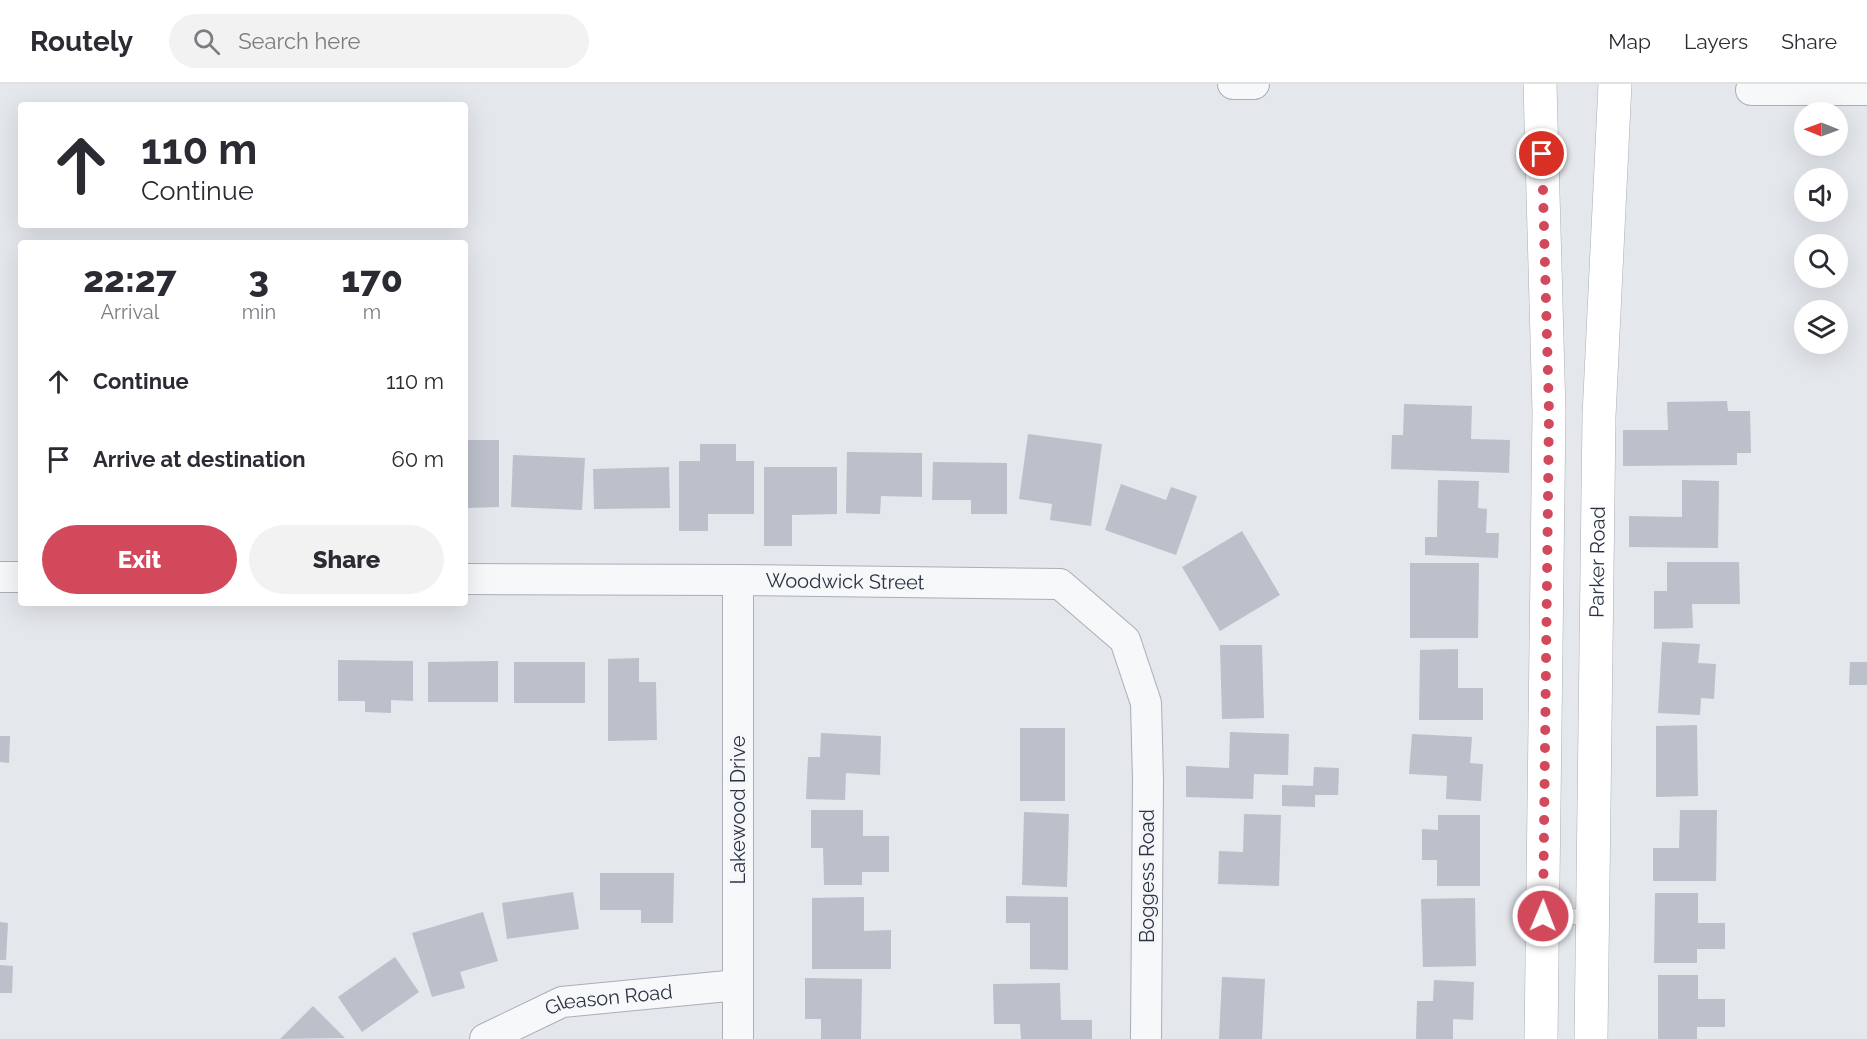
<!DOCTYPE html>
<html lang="en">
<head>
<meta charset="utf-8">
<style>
	:root { --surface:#fff; --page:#f2f2f3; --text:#2b2b33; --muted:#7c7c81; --line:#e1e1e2; --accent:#d1495b }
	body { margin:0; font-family:Raleway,sans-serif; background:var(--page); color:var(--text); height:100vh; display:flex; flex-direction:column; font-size:22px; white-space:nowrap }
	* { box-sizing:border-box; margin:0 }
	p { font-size:20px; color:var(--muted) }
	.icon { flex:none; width:33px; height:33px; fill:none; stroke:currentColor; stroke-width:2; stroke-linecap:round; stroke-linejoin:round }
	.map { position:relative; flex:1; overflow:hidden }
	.panel { position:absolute; left:18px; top:156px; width:450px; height:366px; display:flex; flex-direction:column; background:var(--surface); border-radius:6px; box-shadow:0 6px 24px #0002 }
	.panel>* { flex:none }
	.hud { position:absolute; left:18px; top:18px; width:450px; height:126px; border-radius:6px; box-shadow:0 6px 24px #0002; background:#fff; color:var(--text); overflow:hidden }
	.needle { width:39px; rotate:271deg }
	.fabs { position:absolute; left:1794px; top:18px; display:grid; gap:12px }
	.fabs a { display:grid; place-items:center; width:54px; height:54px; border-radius:50%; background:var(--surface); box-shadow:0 6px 24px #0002; font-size:30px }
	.pin { position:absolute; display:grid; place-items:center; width:51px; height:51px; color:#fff; margin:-26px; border:3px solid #fff; border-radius:50%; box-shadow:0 2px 6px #0007 }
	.me { position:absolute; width:66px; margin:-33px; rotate:1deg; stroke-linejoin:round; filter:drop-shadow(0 0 4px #0008) }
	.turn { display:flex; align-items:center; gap:21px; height:126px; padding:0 24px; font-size:27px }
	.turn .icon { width:78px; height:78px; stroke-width:2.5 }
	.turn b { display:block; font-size:42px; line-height:51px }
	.eta { display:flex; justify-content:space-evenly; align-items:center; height:102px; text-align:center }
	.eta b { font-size:36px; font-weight:800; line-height:42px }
	.cta { display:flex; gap:12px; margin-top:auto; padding:12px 24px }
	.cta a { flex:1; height:69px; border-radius:36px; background:var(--accent); color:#fff; font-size:24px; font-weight:800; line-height:69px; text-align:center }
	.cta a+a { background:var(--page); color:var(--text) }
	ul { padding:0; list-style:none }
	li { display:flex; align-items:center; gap:18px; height:78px; padding:0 24px }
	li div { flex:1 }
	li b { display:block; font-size:22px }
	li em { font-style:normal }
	header { display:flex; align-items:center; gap:36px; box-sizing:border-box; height:84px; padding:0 30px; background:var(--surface); border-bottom:2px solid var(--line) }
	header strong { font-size:28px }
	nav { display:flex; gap:33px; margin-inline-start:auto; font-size:21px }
	.search { width:420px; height:54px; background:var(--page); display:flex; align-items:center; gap:15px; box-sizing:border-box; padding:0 21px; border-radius:33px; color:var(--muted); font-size:22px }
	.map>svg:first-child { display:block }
	.building { fill:#bbc0ca }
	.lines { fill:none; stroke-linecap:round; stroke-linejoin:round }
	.lane-casing { stroke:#a9aeb7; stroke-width:16 }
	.street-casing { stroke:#a9aeb7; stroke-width:32 }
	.secondary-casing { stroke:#a9aeb7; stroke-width:34 }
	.lane { stroke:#f7f8fa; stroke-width:15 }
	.street { stroke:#f7f8fa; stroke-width:30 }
	.secondary { stroke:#fff; stroke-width:33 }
	.route { stroke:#d1495b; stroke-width:10; stroke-dasharray:0 18 }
	.labels { text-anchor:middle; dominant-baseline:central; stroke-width:6; stroke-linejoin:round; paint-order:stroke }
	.street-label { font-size:20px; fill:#2b3445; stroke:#f4f6f9 }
</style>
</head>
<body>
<header>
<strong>Routely</strong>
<div class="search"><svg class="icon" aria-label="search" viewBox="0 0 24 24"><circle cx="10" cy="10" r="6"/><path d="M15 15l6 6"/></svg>Search here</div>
<nav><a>Map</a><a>Layers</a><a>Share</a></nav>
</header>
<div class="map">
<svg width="1867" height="955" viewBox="0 0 1867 955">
	<rect width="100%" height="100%" fill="#e4e7ec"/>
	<g class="building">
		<path d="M1727 317 1728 327H1750L1751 369H1737V381L1623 382V346H1668L1667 318Z"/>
		<path d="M1404 320 1472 322 1471 355 1510 356 1509 389 1391 385 1392 351H1403Z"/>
		<path d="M1028 350 1102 360 1091 442 1050 436 1052 420 1019 415Z"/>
		<path d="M465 356H499V423L465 424Z"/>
		<path d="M700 360H736V377H754V430H708V447H679V377H700Z"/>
		<path d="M847 368 922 369V413L881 412 880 430 846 429Z"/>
		<path d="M513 371 585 374 582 426 511 423Z"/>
		<path d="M933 378 1007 379V430H971V416H932Z"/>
		<path d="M669 383 670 424 594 425 593 385Z"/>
		<path d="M764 383H837V430L792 431V462H764Z"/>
		<path d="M1438 396 1479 397 1478 424 1487 425 1486 449H1499L1498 474 1425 471V453H1437Z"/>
		<path d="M1682 396 1719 397 1718 464 1629 463V432L1682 433Z"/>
		<path d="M1121 400 1166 416 1171 403 1197 412 1176 471 1105 446Z"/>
		<path d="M1242 447 1280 511 1220 547 1182 483Z"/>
		<path d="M1667 478H1739L1740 520H1692L1693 544 1654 545V507H1667Z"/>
		<path d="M1410 479H1479L1478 554H1410Z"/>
		<path d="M1662 558 1700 560 1698 579 1716 580 1714 615 1701 614 1700 631 1658 629Z"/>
		<path d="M1220 561H1262L1264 634 1222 635Z"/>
		<path d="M1458 565V604H1483V636H1419L1420 566Z"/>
		<path d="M639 574V598H656L657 656 608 657V575Z"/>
		<path d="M338 576 413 577V617L391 616V629L365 628V617H338Z"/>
		<path d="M498 577V618H428V578Z"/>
		<rect x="514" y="578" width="71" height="41"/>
		<path d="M1850 578H1867V601H1849Z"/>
		<path d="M1697 641 1698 712 1656 713V642Z"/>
		<rect x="1020" y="644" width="45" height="73"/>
		<path d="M1230 648 1289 650 1288 691 1254 690 1253 715 1186 713V682L1229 684Z"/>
		<path d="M821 649 881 652 880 691 846 689 845 716 806 715 808 673H820Z"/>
		<path d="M1412 650 1472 653 1470 679 1483 680 1481 717 1446 715 1447 692 1409 690Z"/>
		<path d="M0 652H10L9 679 0 678Z"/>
		<path d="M1314 683 1339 684 1338 711H1315V723L1282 722V701L1313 702Z"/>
		<path d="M811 726H863V752H889V788H862V801H824L823 764H811Z"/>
		<path d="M1680 726H1717L1716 797H1653V764H1679Z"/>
		<path d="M1024 728 1069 730 1067 803 1022 801Z"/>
		<path d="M1244 730 1281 731 1279 802 1218 800 1219 767 1243 768Z"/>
		<path d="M1438 731H1480V802H1437V776H1422V745L1438 746Z"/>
		<path d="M600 789H674L673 839H641V826H600Z"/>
		<path d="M573 808 579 845 507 855 502 819Z"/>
		<path d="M1655 809H1698V839H1725V865H1697V879H1654Z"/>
		<path d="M1006 812 1068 813V886L1030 885V839H1006Z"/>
		<path d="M864 813V847L891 846V885H812V814Z"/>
		<path d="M1475 814 1476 882 1423 883 1421 815Z"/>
		<path d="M483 828 498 877 460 888 465 904 432 913 412 849Z"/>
		<path d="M0 838 8 839 6 876H0Z"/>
		<path d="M395 873 419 908 362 948 338 913Z"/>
		<path d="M0 881 13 882 12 909H0Z"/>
		<path d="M1658 891H1698V915H1725V943H1697V955H1658Z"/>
		<path d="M1222 893 1265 895 1262 955H1219Z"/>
		<path d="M805 894 862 895 861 955H821V935H805Z"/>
		<path d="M1434 896 1474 898 1473 936 1453 935V955H1416L1417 917H1433Z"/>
		<path d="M1060 899 1061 936H1092V955H1021L1020 940H994L993 900Z"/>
		<path d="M313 922 345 954 280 955Z"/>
	</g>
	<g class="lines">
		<g class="lane-casing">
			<path id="lane" d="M1543 832 1592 833"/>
		</g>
		<g class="street-casing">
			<g id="street">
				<path d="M1233 0H1254"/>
				<path d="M1751 6H1867"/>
				<path d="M0 493H21"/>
				<path id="s1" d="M465 495 738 496 1060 500 1125 556 1146 619 1148 696 1146 955"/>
				<path id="s2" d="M485 955 562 918 738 901"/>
				<path d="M738 955V496"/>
			</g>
		</g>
		<g class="secondary-casing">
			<g id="secondary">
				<path d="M1540 0 1549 328 1541 955"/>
				<path id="s3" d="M1591 955 1599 332 1615 0"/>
			</g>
		</g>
		<use href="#lane" class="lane"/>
		<use href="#street" class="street"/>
		<use href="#secondary" class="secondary"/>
	</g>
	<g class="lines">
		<path class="route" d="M1542 70 1549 328 1543 832"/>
	</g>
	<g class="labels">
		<g class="street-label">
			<text stroke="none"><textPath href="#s3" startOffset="477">Parker Road</textPath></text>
			<text stroke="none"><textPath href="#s1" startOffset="380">Woodwick Street</textPath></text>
			<text transform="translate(738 726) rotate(-90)">Lakewood Drive</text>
			<text transform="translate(1147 792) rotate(-90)">Boggess Road</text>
			<text stroke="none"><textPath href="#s2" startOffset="132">Gleason Road</textPath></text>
		</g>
	</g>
</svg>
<div class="fabs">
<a><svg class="needle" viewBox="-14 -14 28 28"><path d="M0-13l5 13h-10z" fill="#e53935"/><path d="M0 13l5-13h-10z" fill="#7c7c81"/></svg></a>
<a><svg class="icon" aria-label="sound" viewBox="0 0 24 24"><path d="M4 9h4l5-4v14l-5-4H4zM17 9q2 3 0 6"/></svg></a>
<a><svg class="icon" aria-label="search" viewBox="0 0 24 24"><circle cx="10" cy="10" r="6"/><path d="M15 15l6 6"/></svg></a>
<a><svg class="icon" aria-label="layers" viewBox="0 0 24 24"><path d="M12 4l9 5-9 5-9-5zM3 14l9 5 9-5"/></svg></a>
</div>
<div class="pin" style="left:1542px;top:70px;background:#d93025"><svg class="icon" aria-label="arrive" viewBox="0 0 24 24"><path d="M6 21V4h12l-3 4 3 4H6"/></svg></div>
<svg class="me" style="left:1543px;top:832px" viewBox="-20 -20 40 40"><circle r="17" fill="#d1495b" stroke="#fff" stroke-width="3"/><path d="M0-11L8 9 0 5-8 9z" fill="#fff"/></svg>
<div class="hud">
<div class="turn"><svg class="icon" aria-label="ahead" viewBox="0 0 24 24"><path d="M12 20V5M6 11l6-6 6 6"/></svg><div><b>110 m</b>Continue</div></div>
</div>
<section class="panel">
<div class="eta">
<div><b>22:27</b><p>Arrival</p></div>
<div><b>3</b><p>min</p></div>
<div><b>170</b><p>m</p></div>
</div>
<ul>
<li><svg class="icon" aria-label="ahead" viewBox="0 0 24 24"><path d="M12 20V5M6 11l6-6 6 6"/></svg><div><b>Continue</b></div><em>110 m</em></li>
<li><svg class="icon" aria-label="arrive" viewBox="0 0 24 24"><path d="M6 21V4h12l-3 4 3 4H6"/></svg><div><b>Arrive at destination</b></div><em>60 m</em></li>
</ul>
<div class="cta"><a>Exit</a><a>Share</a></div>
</section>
</div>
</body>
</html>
